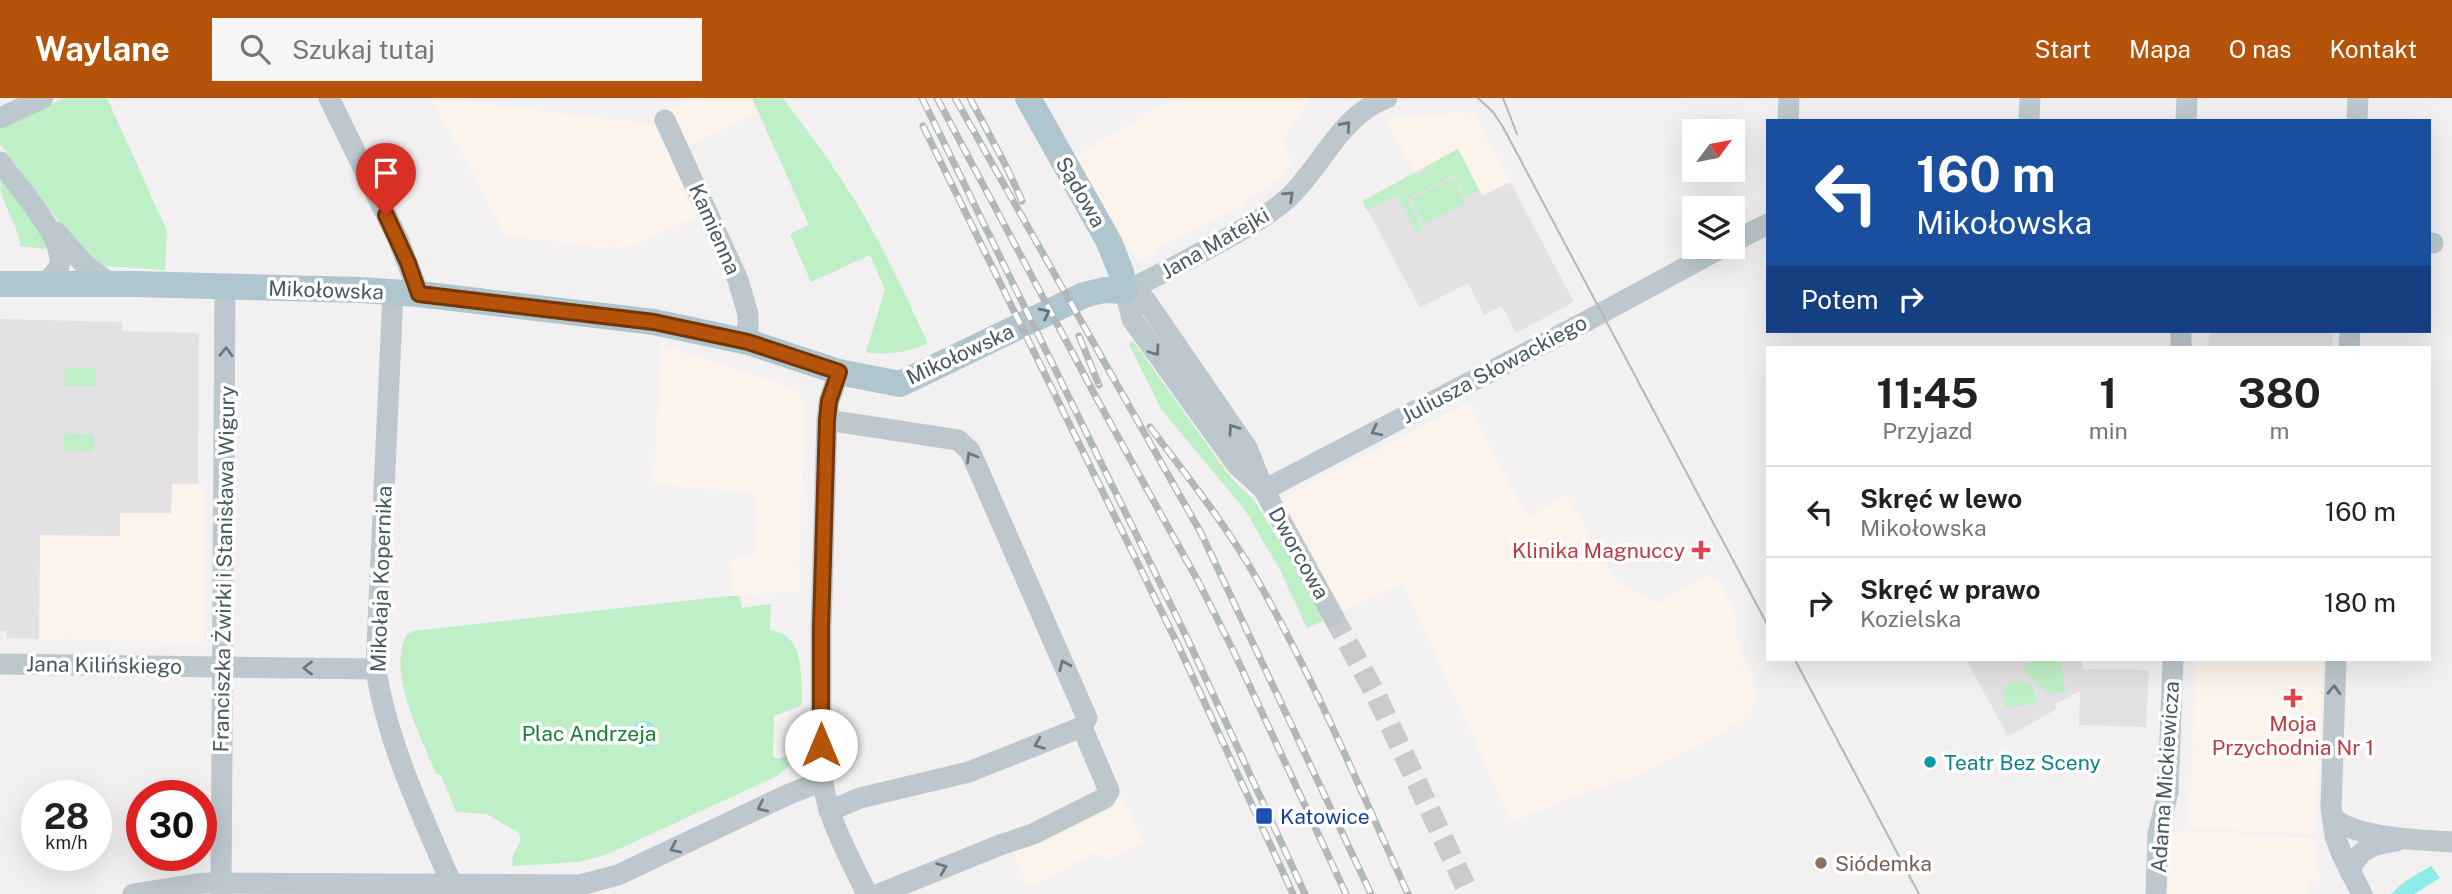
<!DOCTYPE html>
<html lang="pl">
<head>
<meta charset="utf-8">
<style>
	:root { --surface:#fff; --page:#f6f6f6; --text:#222; --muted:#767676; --line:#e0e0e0; --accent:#b45309 }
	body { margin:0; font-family:"Public Sans",sans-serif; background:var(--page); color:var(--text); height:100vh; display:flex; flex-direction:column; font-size:26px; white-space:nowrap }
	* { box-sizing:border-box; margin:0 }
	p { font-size:23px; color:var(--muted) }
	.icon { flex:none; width:38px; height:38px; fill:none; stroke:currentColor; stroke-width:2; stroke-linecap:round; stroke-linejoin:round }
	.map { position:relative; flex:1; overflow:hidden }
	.drawer { position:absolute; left:1766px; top:248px; width:665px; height:315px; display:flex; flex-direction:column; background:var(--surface); border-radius:0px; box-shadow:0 7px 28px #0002 }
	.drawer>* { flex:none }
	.guide { position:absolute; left:1766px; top:21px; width:665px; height:214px; border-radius:0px; box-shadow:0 7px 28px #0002; background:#1a4fa0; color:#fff; overflow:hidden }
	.needle { width:46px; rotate:58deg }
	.fabs { position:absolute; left:1682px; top:21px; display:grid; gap:14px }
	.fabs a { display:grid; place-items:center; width:63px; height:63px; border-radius:0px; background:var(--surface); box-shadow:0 7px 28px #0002; font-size:35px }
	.speed { position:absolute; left:21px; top:682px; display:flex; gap:14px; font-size:35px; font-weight:700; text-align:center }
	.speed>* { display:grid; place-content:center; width:91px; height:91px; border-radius:50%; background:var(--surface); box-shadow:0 7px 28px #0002; line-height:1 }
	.speed small { font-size:18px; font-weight:400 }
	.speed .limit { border:10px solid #d22; background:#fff; color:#111 }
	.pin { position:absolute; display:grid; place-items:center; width:60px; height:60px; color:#fff; margin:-72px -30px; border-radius:50% 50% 50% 0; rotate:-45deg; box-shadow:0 0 7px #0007 }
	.pin .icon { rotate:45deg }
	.me { position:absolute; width:77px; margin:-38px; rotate:0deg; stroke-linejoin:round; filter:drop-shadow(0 0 5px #0008) }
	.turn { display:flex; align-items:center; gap:24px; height:147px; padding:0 35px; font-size:32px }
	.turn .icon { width:91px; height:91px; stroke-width:2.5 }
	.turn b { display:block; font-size:49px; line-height:60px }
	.then { display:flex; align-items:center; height:66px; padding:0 35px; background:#0003; gap:14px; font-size:26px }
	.eta { display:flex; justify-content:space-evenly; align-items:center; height:119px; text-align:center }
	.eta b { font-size:42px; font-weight:700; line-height:49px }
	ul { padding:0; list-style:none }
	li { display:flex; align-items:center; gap:21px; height:91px; padding:0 35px; border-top:2px solid var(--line) }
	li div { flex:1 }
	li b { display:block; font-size:26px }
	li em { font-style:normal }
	header { display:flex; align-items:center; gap:42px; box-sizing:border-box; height:98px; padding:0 35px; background:var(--accent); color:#fff }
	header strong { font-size:33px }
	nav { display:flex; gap:38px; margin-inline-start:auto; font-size:24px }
	.search { width:490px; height:63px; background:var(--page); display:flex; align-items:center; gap:18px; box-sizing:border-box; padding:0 24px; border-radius:0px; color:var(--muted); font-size:26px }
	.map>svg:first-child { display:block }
	.commercial { fill:#fcf3ea }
	.education { fill:#e3e1e3 }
	.green { fill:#bfefc7 }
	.water { fill:#8decea }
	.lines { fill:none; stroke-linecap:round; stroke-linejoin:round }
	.minor-tunnel { stroke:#c8cacc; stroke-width:21; stroke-dasharray:21 10; stroke-linecap:butt }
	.minor { stroke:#bcc8cd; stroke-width:21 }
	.major { stroke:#b0c6ce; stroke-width:26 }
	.tram { stroke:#b2b7ba; stroke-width:2 }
	.rail-casing { stroke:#b2b7ba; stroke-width:7 }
	.rail { stroke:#fff; stroke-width:4.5; stroke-dasharray:13; stroke-linecap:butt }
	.oneway { stroke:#6b7a7f }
	.oneway2 { stroke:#62747a }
	.route-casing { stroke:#753606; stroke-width:18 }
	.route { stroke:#b45309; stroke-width:12 }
	.health-dot { fill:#e0444e; stroke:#fff; stroke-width:2.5 }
	.culture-dot { fill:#0f9aa8; stroke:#fff; stroke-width:2.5 }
	.transit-dot { fill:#1a4fb4; stroke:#fff; stroke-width:2.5 }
	.education-dot { fill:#8d6e63; stroke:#fff; stroke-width:2.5 }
	.labels { text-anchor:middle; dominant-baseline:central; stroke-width:7; stroke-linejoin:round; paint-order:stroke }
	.street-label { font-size:21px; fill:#48585e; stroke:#fff }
	.health-label { font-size:21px; fill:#be3a42; stroke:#fff; text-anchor:end }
	.park-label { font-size:21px; fill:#188034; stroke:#fff }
	.culture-label { font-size:21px; fill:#0d838f; stroke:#fff; text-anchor:start }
	.transit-label { font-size:21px; fill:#164399; stroke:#fff; text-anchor:start }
	.education-label { font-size:21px; fill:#785e54; stroke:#fff; text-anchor:start }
</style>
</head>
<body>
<header>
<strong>Waylane</strong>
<div class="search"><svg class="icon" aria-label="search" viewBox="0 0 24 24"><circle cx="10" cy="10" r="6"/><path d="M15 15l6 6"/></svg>Szukaj tutaj</div>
<nav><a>Start</a><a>Mapa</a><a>O nas</a><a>Kontakt</a></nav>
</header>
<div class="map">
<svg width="2452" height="796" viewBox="0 0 2452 796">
	<rect width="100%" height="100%" fill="#f2f0f1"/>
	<g class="commercial">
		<path d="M431 0 660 27 701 116 649 141 625 149 604 150 506 137Z"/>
		<path d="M695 0H752L759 15 685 48 668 12Z"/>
		<path d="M1175 0H1310L1283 40 1292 67 1284 76 1276 84 1247 99 1245 106 1159 149 1156 155 1144 162 1132 156 1075 58Z"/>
		<path d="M1474 14 1510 84 1482 98 1458 51 1415 74 1386 23 1392 20Z"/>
		<path d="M662 247 786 287 797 294 804 306 799 493 729 498 732 495 729 462 751 458 755 455 757 405 752 395 653 386Z"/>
		<path d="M1468 305 1527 419 1567 398 1616 483 1656 506 1710 477 1713 484 1718 482 1734 512 1736 521 1734 535 1755 583V598L1750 613 1738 624 1706 644 1632 679 1556 705 1512 725 1403 485 1330 520 1277 402Z"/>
		<path d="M172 385 203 386 204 545 39 541 40 437 119 438 120 415H171Z"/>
		<path d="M2196 562H2323L2317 708 2313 736 2189 730Z"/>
		<path d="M1122 698 1144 744 1108 762 1096 754 1027 789 1014 758 1017 747Z"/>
		<path d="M2190 733 2313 740 2320 783 2308 785V796H2164L2167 741 2176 734Z"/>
	</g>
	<g class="education">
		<path d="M1458 51 1482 98 1510 84 1574 204 1516 235 1502 208 1484 217 1468 185 1420 210 1363 103Z"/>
		<path d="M0 221 122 224V233L199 235 198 386H172L171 415H120V438L40 437 39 541 7 540 6 533H0Z"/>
		<path d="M2210 233H2333L2332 250H2207Z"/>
		<path d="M1966 562H2082V571L2149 572 2146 629 2079 627 2080 593 2055 606 2057 611 2008 638Z"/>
	</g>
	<g class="green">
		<path d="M64 0H107L167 133 165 172 92 167 0 46V30Z"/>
		<path d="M752 0H783C808 33 832 66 854 101 883 147 905 197 928 245 909 254 887 258 866 254L885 191 870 157 811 184 790 136 809 127Z"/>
		<path d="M1458 51 1479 92 1466 100 1454 77 1408 100 1423 131 1416 134 1397 97 1367 113 1363 103 1414 75 1417 78 1427 72 1425 69Z"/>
		<path d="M1453 80 1466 105 1423 126 1411 101Z"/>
		<path d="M4 81 45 143V151L20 148C19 125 0 107 0 84Z"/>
		<path d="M1133 243 1231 380 1254 402 1304 483 1323 523 1307 530 1280 472 1245 412 1161 311 1129 246Z"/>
		<path d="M65 270 96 271 95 288H64Z"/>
		<path d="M64 335 94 336 93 354 63 353Z"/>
		<path d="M729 498H739L742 510 771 506 770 532C806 536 801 581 802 607L774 618 773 658 777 661 786 658 789 668 777 678 608 756 579 764 512 768 513 757 521 743 519 735 487 716 456 714 441 677 436 676C421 638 386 575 407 536L414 533Z"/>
		<path d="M2034 562H2061L2064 585 2068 592 2053 597C2045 594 2030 580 2025 573L2024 568Z"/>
		<path d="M2022 583 2033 589 2037 601 2033 606 2006 610C2000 600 2003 593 2010 584Z"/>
	</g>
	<g class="water">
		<circle cx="644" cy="636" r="13"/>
		<path d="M2431 768 2440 780 2414 796H2391L2404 784Z"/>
	</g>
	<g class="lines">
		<path class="minor-tunnel" d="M1333 518 1375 595 1469 796"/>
		<g class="minor">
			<path d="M329 0 398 141 419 196"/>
			<path d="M0 20 43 0"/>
			<path d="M665 22 738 182 748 216V244"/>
			<path d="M1788 23 1789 0"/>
			<path d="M2029 23 2030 0"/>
			<path d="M2186 23 2187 0"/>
			<path d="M2357 23 2358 0"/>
			<path d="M0 64C17 87 61 136 60 164 59 174 50 180 43 186"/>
			<path d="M56 134 85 167 111 186"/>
			<path d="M1732 144 1768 126"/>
			<path d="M2429 145H2433"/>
			<path d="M1125 193 1141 197 1146 203 1247 350 1264 392 1333 518"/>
			<path d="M1125 193C1154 180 1182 165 1211 149 1237 135 1264 121 1287 101 1322 69 1340 17 1387 0"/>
			<path d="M1125 193 1132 221 1237 367 1260 388"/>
			<path d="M393 194 376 571C387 646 426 726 456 796"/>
			<path d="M2181 250V233"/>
			<path d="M2349 250 2350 233"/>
			<path d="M839 274 829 303 827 322 821 530V667C823 714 847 754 867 796"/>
			<path d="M827 322 958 342 970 353 1087 620 1082 629"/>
			<path d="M1264 392 1583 225 1723 149"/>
			<path d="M2336 562 2331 709 2335 738 2342 757 2362 796"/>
			<path d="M0 566 376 571"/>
			<path d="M829 713 860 700 969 674 1082 629 1109 693 1105 700 1033 736 1000 747 879 796"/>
			<path d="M2332 718C2350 740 2423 742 2452 744"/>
			<path d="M2350 774C2358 750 2374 746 2396 743"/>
			<path d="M133 796 203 785H221L580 787 618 777 787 697 822 683"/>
			<path d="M221 796 225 188"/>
			<path d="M2156 796 2158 736 2168 694 2173 562"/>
		</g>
		<path class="major" d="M0 186H136L361 192 419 196 654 224 748 244 839 274 900 286 1084 197 1104 192 1125 193 1121 174 1109 144 1028 0"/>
		<g class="tram">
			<path d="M1478 0 1493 14 1503 29 1768 528"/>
			<path d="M1503 0 1517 36"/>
			<path d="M1795 562 1919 796"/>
		</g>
		<g class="rail-casing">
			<g id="rail">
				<path d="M922 0 1188 542 1305 796"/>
				<path d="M937 0 1097 301 1198 483 1233 552 1346 796"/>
				<path d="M955 0 1201 435 1371 796"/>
				<path d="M970 0 1008 72 1022 103"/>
				<path d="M923 28 1178 547 1293 796"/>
				<path d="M1079 238 1099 287"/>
				<path d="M1150 329C1186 377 1224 424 1254 476 1313 578 1359 689 1408 796"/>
			</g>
		</g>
		<use href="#rail" class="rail"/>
	</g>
	<defs><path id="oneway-chevron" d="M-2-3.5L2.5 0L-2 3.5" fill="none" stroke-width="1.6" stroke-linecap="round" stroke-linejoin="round" transform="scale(1.75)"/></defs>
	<g class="oneway">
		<use href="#oneway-chevron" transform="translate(1346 28) rotate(-48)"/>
		<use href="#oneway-chevron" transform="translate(1289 98) rotate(-43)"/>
		<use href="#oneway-chevron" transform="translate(1155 253) rotate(54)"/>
		<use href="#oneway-chevron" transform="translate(226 254) rotate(-89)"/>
		<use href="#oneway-chevron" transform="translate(1233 331) rotate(-125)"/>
		<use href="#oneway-chevron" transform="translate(1376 333) rotate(153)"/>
		<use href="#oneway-chevron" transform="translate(971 359) rotate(-120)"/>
		<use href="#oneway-chevron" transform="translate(1064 567) rotate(-114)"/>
		<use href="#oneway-chevron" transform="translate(308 570) rotate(-180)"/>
		<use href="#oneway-chevron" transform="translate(2334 592) rotate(-88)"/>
		<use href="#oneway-chevron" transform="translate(1039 646) rotate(158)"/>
		<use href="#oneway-chevron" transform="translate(762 709) rotate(155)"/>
		<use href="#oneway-chevron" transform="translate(675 750) rotate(155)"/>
		<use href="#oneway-chevron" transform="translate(942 770) rotate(-22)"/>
	</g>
	<use class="oneway2" href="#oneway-chevron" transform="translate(1045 215) rotate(-26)"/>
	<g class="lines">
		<g class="route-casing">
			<path id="route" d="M386 117 408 165 419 196 654 224 748 244 839 274 829 303 827 322 821 530V647"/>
		</g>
		<use href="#route" class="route"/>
	</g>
	<g class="health-dot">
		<path d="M1697.5 441.5h7v7h7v7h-7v7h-7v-7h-7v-7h7z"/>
		<path d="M2289.5 589.5h7v7h7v7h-7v7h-7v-7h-7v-7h7z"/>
	</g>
	<circle class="culture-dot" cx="1930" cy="664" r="7"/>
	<rect class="transit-dot" x="1255" y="709" width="18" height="18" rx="3.5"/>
	<circle class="education-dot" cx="1821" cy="765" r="7"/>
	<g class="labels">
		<g class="street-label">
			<text transform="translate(1081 94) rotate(60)">Sądowa</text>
			<text transform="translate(715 131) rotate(66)">Kamienna</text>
			<text transform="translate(1215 145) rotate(-30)">Jana Matejki</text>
			<text transform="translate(326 192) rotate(2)">Mikołowska</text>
			<text transform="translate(960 256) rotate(-25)">Mikołowska</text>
			<text transform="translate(1494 271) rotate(-28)">Juliusza Słowackiego</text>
			<text transform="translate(1299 455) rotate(61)">Dworcowa</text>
			<text transform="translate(224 471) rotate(-89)">Franciszka Żwirki i Stanisława Wigury</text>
			<text transform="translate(381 481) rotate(-88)">Mikołaja Kopernika</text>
			<text transform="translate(104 567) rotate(1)">Jana Kilińskiego</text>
			<text transform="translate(2165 679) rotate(-86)">Adama Mickiewicza</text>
		</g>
		<g class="health-label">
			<text x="1685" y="452">Klinika Magnuccy</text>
			<text x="2293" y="625" text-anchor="middle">Moja<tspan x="2293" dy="24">Przychodnia Nr 1</tspan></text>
		</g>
		<g class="park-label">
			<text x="589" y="635">Plac Andrzeja</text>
		</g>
		<g class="culture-label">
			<text x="1944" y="664">Teatr Bez Sceny</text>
		</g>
		<g class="transit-label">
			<text x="1280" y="718">Katowice</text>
		</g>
		<g class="education-label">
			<text x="1835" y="765">Siódemka</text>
		</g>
	</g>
</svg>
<div class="fabs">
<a><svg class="needle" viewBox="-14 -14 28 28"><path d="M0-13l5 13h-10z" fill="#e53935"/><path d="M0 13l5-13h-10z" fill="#767676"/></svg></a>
<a><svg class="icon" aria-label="layers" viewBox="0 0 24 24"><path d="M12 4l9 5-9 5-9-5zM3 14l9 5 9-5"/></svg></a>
</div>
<div class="speed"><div>28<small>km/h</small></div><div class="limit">30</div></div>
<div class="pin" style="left:386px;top:117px;background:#d93025"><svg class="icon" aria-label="arrive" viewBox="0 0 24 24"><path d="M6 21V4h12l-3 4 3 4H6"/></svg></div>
<svg class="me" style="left:821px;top:647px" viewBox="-20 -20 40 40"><circle r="19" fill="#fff"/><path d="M0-13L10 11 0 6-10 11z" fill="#b45309"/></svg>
<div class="guide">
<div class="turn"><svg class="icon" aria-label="left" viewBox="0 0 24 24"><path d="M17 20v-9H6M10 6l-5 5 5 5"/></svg><div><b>160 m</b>Mikołowska</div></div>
<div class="then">Potem<svg class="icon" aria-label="right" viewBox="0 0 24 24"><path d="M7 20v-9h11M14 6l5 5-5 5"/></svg></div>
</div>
<section class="drawer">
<div class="eta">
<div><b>11:45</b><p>Przyjazd</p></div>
<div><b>1</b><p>min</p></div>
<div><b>380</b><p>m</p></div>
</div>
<ul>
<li><svg class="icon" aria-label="left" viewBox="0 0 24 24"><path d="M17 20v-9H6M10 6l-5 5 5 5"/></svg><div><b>Skręć w lewo</b><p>Mikołowska</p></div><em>160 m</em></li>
<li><svg class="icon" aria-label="right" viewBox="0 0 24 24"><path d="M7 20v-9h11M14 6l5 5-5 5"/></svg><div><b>Skręć w prawo</b><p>Kozielska</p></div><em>180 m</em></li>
</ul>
</section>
</div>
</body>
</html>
